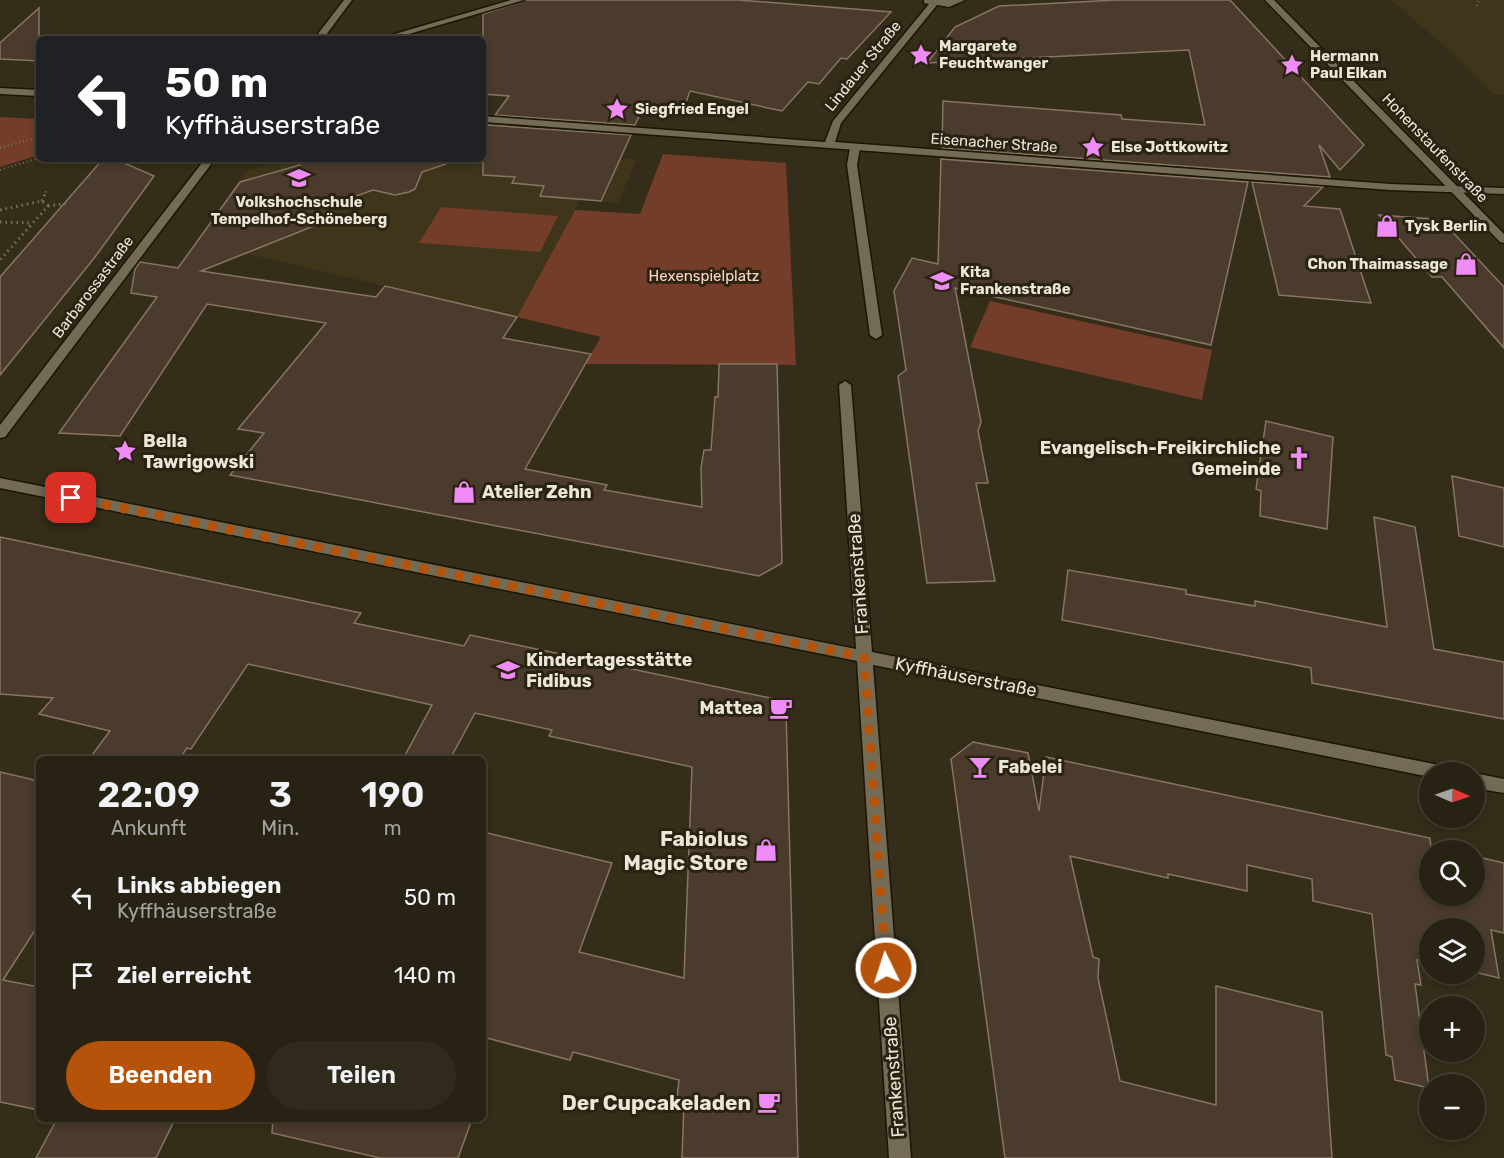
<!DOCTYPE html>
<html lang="de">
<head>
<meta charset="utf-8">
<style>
	:root { --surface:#272213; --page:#2f2a1c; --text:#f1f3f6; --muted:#a4a4a0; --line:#433f33; --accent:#b45309 }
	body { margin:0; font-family:Rubik,sans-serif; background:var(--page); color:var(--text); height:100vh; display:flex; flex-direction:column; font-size:22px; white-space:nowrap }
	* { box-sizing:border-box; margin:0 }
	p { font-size:20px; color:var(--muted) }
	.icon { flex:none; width:33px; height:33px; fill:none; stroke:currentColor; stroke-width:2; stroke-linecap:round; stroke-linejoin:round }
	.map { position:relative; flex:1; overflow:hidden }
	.panel { position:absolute; left:36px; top:756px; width:450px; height:366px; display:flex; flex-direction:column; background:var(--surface); border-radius:9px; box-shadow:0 3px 9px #0003,0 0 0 2px var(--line) }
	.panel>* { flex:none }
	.top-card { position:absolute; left:36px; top:36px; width:450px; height:126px; border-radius:9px; box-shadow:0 3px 9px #0003,0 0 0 2px var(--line); background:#202124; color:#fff; overflow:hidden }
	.needle { width:39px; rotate:92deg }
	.buttons { position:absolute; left:1419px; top:762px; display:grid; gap:12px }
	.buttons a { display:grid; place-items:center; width:66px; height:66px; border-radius:50%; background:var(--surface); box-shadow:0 3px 9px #0003,0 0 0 2px var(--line); font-size:30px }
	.pin { position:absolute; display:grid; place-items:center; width:51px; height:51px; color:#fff; margin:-26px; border-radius:12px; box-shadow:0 3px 9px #0006 }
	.me { position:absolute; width:66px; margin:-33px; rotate:356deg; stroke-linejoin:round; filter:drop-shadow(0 0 4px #0008) }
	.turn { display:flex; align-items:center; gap:21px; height:126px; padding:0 30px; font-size:27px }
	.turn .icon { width:78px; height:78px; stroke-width:2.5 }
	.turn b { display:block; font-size:42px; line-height:51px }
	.eta { display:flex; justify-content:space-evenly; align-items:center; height:102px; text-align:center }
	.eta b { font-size:36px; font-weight:600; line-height:42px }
	.cta { display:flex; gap:12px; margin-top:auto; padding:12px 30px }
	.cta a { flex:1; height:69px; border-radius:36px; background:var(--accent); color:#fff; font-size:24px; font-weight:600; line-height:69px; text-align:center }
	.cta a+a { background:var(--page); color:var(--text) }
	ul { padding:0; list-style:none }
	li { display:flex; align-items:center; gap:18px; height:78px; padding:0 30px }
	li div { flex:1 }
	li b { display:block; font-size:22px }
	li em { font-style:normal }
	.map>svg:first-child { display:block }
	.built { fill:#3e351a }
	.green { fill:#743d29 }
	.building { fill:#4b3b2c; stroke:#877564; stroke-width:1.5 }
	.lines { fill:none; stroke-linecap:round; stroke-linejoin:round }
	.service-casing { stroke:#1b1503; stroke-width:3 }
	.minor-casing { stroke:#1b1503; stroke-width:3 }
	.secondary-casing { stroke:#1b1503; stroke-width:3 }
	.path-far1 { stroke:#787261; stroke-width:2; stroke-dasharray:1 3; stroke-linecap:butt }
	.path { stroke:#787261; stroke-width:3; stroke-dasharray:1.5 4; stroke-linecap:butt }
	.service { fill:#736b56; fill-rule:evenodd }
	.minor { fill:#736b56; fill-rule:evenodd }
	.secondary { fill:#736b56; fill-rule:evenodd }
	.route { stroke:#b45309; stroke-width:10; stroke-dasharray:0 18 }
	.labels { text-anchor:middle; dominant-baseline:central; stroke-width:6; stroke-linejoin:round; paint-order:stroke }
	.far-poi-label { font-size:15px; font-weight:bold; fill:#eae6da; stroke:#2a2310; text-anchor:start }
	.far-street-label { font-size:15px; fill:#eae6da; stroke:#2a2310 }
	.far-park-label { font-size:15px; fill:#fed6c8; stroke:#2a2310 }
	.poi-label { font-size:18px; font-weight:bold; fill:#eae6da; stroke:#2a2310; text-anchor:start }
	.street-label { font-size:18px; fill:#eae6da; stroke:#2a2310 }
	.near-poi-label { font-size:21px; font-weight:bold; fill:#eae6da; stroke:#2a2310; text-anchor:end }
</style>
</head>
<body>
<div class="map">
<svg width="1504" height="1158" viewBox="0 0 1504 1158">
	<rect width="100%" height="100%" fill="#342d19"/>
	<g class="built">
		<path d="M1391 0H1504V95H1494L1446 47Z"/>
		<path d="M483 147 637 159 618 203 580 200 517 317 196 242 246 171 284 159H483Z"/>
	</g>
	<g class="green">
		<path d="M0 117 39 119V155L0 167Z"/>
		<path d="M663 154 786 163 796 365 585 364 601 337 517 317 575 210 640 214Z"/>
		<path d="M441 207 558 216 540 252 419 243Z"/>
		<path d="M990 301 1212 350 1202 400 970 347Z"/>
	</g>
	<g class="building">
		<path d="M526 0H739L891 12 847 59 841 58 819 84 808 82 782 111 690 91 684 108 644 106 635 125 495 115 509 96 483 94V14Z"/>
		<path d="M1117 0H1230L1364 145 1340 170 1319 145 1330 177 942 148 943 101 1121 115 1122 119 1205 125 1189 50 927 63 955 27 999 6Z"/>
		<path d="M39 8V61L0 59V43Z"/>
		<path d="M488 125 631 135 601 201 540 196 544 186 512 183 515 177 483 175V131Z"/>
		<path d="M103 159H115L154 176 95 257 0 375V277Z"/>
		<path d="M301 159H445L446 164 422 172 415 189 409 192 395 195 373 190 328 206 319 224 201 271 376 297 385 286 517 317 503 338 591 354 525 469 607 485 604 490 702 507 701 468 704 450H711L715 397H718L719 364H777L782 563 759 576 230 475 264 433 238 429 326 323 207 304 120 436 59 433 157 297 131 293 135 269 140 262 178 268 240 182 300 165Z"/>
		<path d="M941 159 1248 182 1211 345 955 288 981 422 978 431 988 483H976L995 581 927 583 898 376 906 370 894 291 912 258 938 264Z"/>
		<path d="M1252 182 1323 187 1304 206 1340 209 1371 303 1279 295Z"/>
		<path d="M1379 215 1434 219 1445 224 1504 287V348L1442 277H1432Z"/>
		<path d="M1266 421 1333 437 1327 529 1260 516 1261 491 1256 489Z"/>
		<path d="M1452 476 1504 488V547L1459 536Z"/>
		<path d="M1374 517 1415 527 1434 649 1504 662V719L1312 683 1311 668 1062 620 1068 570 1186 590V594L1255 606V601L1387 627Z"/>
		<path d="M0 537 361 613 354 623 464 646 470 635 775 699 786 712 798 1158H682L684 1103 677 1099 679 1080 573 1052 570 1060 483 1037V832L612 863 579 952 684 978 692 767 549 736 552 730 475 713 450 759H403L432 705 248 664 191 749 187 748 179 759H89L110 731 39 714 53 698 0 694Z"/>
		<path d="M973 742 1028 753 1039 811 1046 757 1430 838 1431 847 1448 850H1430V896H1474V856L1504 863V933L1491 930 1499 978 1474 972V928H1430V962L1417 960 1421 985 1415 984 1429 1088 1395 1080 1392 1057 1386 1055 1372 914 1313 901 1312 879 1247 865V891L1168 874V878L1070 856 1093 957 1099 959 1098 978 1120 1081 1216 1105V986L1322 1012 1332 1158H1005L951 759Z"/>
		<path d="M0 772 39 781V924L3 980 39 987V1110L0 1102Z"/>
		<path d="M57 1119H175L156 1158H36Z"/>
		<path d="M273 1119H472L458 1158H380L272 1133Z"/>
	</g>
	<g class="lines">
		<g class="service-casing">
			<path id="service" d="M855 145 860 148 857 165 882 335 876 339 870 335 847 165 850 148Z"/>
		</g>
		<g class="minor-casing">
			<g id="minor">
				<path d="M344 0H352L323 39H314Z"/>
				<path d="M511 0H524L392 39H378Z"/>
				<path d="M924 0H965L949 7 937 5 841 123 835 142 1390 184 1504 188V194L1390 190 483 122V116L825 142 833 121 929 4 924 3Z"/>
				<path d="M0 88 39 90V96L0 94Z"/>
				<path d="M205 159H215L5 437 0 438V425Z"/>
				<path d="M845 381 851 385 872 652 1439 765 1445 767 1448 772H1430V777L873 665 911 1158H889L857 661 0 488V478L856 649 839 385Z"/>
				<path d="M1474 773 1504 779V793L1474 788Z"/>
			</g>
		</g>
		<g class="secondary-casing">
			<path id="secondary" d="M1265 0H1274L1504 234V243L1500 242Z"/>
		</g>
		<g class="path-far1">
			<path d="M1477 6 1479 0"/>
			<path d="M0 148 39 137"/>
			<path d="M0 170 39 158"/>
			<path d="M44 196 46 191"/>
		</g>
		<g class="path">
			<path d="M42 201 45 194"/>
			<path d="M48 206 69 203"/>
			<path d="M0 210 42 201 48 206 0 260"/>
			<path d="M0 222 32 223"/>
		</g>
		<use href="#service" class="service"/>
		<use href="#minor" class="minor"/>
		<use href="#secondary" class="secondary"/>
	</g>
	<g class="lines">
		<path class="route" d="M71 498 864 657 886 968"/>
	</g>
	<defs>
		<g id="sight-bare" transform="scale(1.8)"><path d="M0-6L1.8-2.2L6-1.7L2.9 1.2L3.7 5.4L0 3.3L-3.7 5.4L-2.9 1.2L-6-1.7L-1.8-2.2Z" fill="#ef8bf6" stroke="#2a2310" stroke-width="2.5" paint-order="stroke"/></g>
		<g id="university-bare" transform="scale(1.8)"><path d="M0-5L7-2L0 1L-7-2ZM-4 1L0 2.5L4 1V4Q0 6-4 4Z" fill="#ef8bf6" stroke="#2a2310" stroke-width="2.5" paint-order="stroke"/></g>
		<g id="shop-bare" transform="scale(1.8)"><path d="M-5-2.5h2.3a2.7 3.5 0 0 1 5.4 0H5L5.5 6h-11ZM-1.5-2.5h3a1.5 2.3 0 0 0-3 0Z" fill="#ef8bf6" stroke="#2a2310" stroke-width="2.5" paint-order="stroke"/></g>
		<g id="school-bare" transform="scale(1.8)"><path d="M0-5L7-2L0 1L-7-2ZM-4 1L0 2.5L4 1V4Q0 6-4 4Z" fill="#ef8bf6" stroke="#2a2310" stroke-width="2.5" paint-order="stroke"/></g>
		<g id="church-bare" transform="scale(1.8)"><path d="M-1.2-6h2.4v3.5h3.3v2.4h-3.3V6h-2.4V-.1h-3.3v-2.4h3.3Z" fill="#ef8bf6" stroke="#2a2310" stroke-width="2.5" paint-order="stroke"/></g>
		<g id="cafe-bare" transform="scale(1.8)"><path d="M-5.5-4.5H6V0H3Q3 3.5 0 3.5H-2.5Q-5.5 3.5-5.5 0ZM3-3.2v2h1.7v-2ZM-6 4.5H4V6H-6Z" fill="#ef8bf6" stroke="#2a2310" stroke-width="2.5" paint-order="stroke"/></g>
		<g id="bar-bare" transform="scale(1.8)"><path d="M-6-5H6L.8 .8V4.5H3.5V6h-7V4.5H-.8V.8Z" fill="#ef8bf6" stroke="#2a2310" stroke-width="2.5" paint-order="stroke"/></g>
	</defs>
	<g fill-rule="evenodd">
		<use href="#sight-bare" x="921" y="55"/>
		<use href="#sight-bare" x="1292" y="65"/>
		<use href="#sight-bare" x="617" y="109"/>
		<use href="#sight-bare" x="1093" y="147"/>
		<use href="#university-bare" x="299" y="178"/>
		<use href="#shop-bare" x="1387" y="226"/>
		<use href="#shop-bare" x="1466" y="264"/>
		<use href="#school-bare" x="942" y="281"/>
		<use href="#sight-bare" x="125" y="451"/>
		<use href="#church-bare" x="1299" y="458"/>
		<use href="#shop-bare" x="464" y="492"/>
		<use href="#school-bare" x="508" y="670"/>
		<use href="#cafe-bare" x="781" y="708"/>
		<use href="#bar-bare" x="980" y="767"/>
		<use href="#shop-bare" x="766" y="850"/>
		<use href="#cafe-bare" x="769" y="1102"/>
	</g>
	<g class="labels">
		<g class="far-poi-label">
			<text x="939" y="46">Margarete<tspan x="939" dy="17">Feuchtwanger</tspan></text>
			<text x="1310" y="56">Hermann<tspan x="1310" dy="17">Paul Elkan</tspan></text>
			<text x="635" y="109">Siegfried Engel</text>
			<text x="1111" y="147">Else Jottkowitz</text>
			<text x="299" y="202" text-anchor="middle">Volkshochschule<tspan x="299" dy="17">Tempelhof-Schöneberg</tspan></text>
			<text x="1405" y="226">Tysk Berlin</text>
			<text x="1448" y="264" text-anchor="end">Chon Thaimassage</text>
			<text x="960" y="272">Kita<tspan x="960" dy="17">Frankenstraße</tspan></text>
		</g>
		<g class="far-street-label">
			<text transform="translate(863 66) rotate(-51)">Lindauer Straße</text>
			<text transform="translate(994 143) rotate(4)">Eisenacher Straße</text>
			<text transform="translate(1435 148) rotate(46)">Hohenstaufenstraße</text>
			<text transform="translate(93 287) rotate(-53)">Barbarossastraße</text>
		</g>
		<g class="far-park-label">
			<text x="704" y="276">Hexenspielplatz</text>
		</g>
		<g class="poi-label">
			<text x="143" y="441">Bella<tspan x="143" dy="21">Tawrigowski</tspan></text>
			<text x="1281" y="448" text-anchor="end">Evangelisch-Freikirchliche<tspan x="1281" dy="21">Gemeinde</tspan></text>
			<text x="482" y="492">Atelier Zehn</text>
			<text x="526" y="660">Kindertagesstätte<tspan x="526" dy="21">Fidibus</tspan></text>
			<text x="763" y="708" text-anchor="end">Mattea</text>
			<text x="998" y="767">Fabelei</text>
		</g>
		<g class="street-label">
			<text transform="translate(858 574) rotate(-94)">Frankenstraße</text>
			<text transform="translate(966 677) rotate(11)">Kyffhäuserstraße</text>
			<text transform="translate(894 1077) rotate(-94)">Frankenstraße</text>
		</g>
		<g class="near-poi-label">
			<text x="748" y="838">Fabiolus<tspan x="748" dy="24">Magic Store</tspan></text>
			<text x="751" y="1102">Der Cupcakeladen</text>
		</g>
	</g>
</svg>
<div class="buttons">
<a><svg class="needle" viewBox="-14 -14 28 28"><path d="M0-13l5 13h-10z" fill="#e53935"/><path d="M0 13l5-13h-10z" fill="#a4a4a0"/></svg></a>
<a><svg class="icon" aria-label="search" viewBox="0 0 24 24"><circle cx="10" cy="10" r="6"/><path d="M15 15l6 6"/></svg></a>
<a><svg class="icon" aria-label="layers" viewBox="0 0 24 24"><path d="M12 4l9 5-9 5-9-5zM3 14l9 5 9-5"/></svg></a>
<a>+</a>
<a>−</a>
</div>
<div class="pin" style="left:71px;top:498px;background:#d93025"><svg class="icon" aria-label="arrive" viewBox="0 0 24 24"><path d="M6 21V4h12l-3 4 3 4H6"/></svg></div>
<svg class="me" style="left:886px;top:968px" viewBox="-20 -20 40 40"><circle r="17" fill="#b45309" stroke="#fff" stroke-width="3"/><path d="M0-11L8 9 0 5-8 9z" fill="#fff"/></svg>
<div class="top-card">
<div class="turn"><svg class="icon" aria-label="left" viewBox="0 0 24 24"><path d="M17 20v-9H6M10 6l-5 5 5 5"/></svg><div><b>50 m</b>Kyffhäuserstraße</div></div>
</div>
<section class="panel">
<div class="eta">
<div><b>22:09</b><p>Ankunft</p></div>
<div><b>3</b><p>Min.</p></div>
<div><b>190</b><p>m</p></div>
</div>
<ul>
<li><svg class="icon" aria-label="left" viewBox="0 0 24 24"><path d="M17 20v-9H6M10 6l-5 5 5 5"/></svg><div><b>Links abbiegen</b><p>Kyffhäuserstraße</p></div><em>50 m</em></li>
<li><svg class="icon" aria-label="arrive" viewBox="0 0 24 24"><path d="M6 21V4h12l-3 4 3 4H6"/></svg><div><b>Ziel erreicht</b></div><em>140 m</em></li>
</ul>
<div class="cta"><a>Beenden</a><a>Teilen</a></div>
</section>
</div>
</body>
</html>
